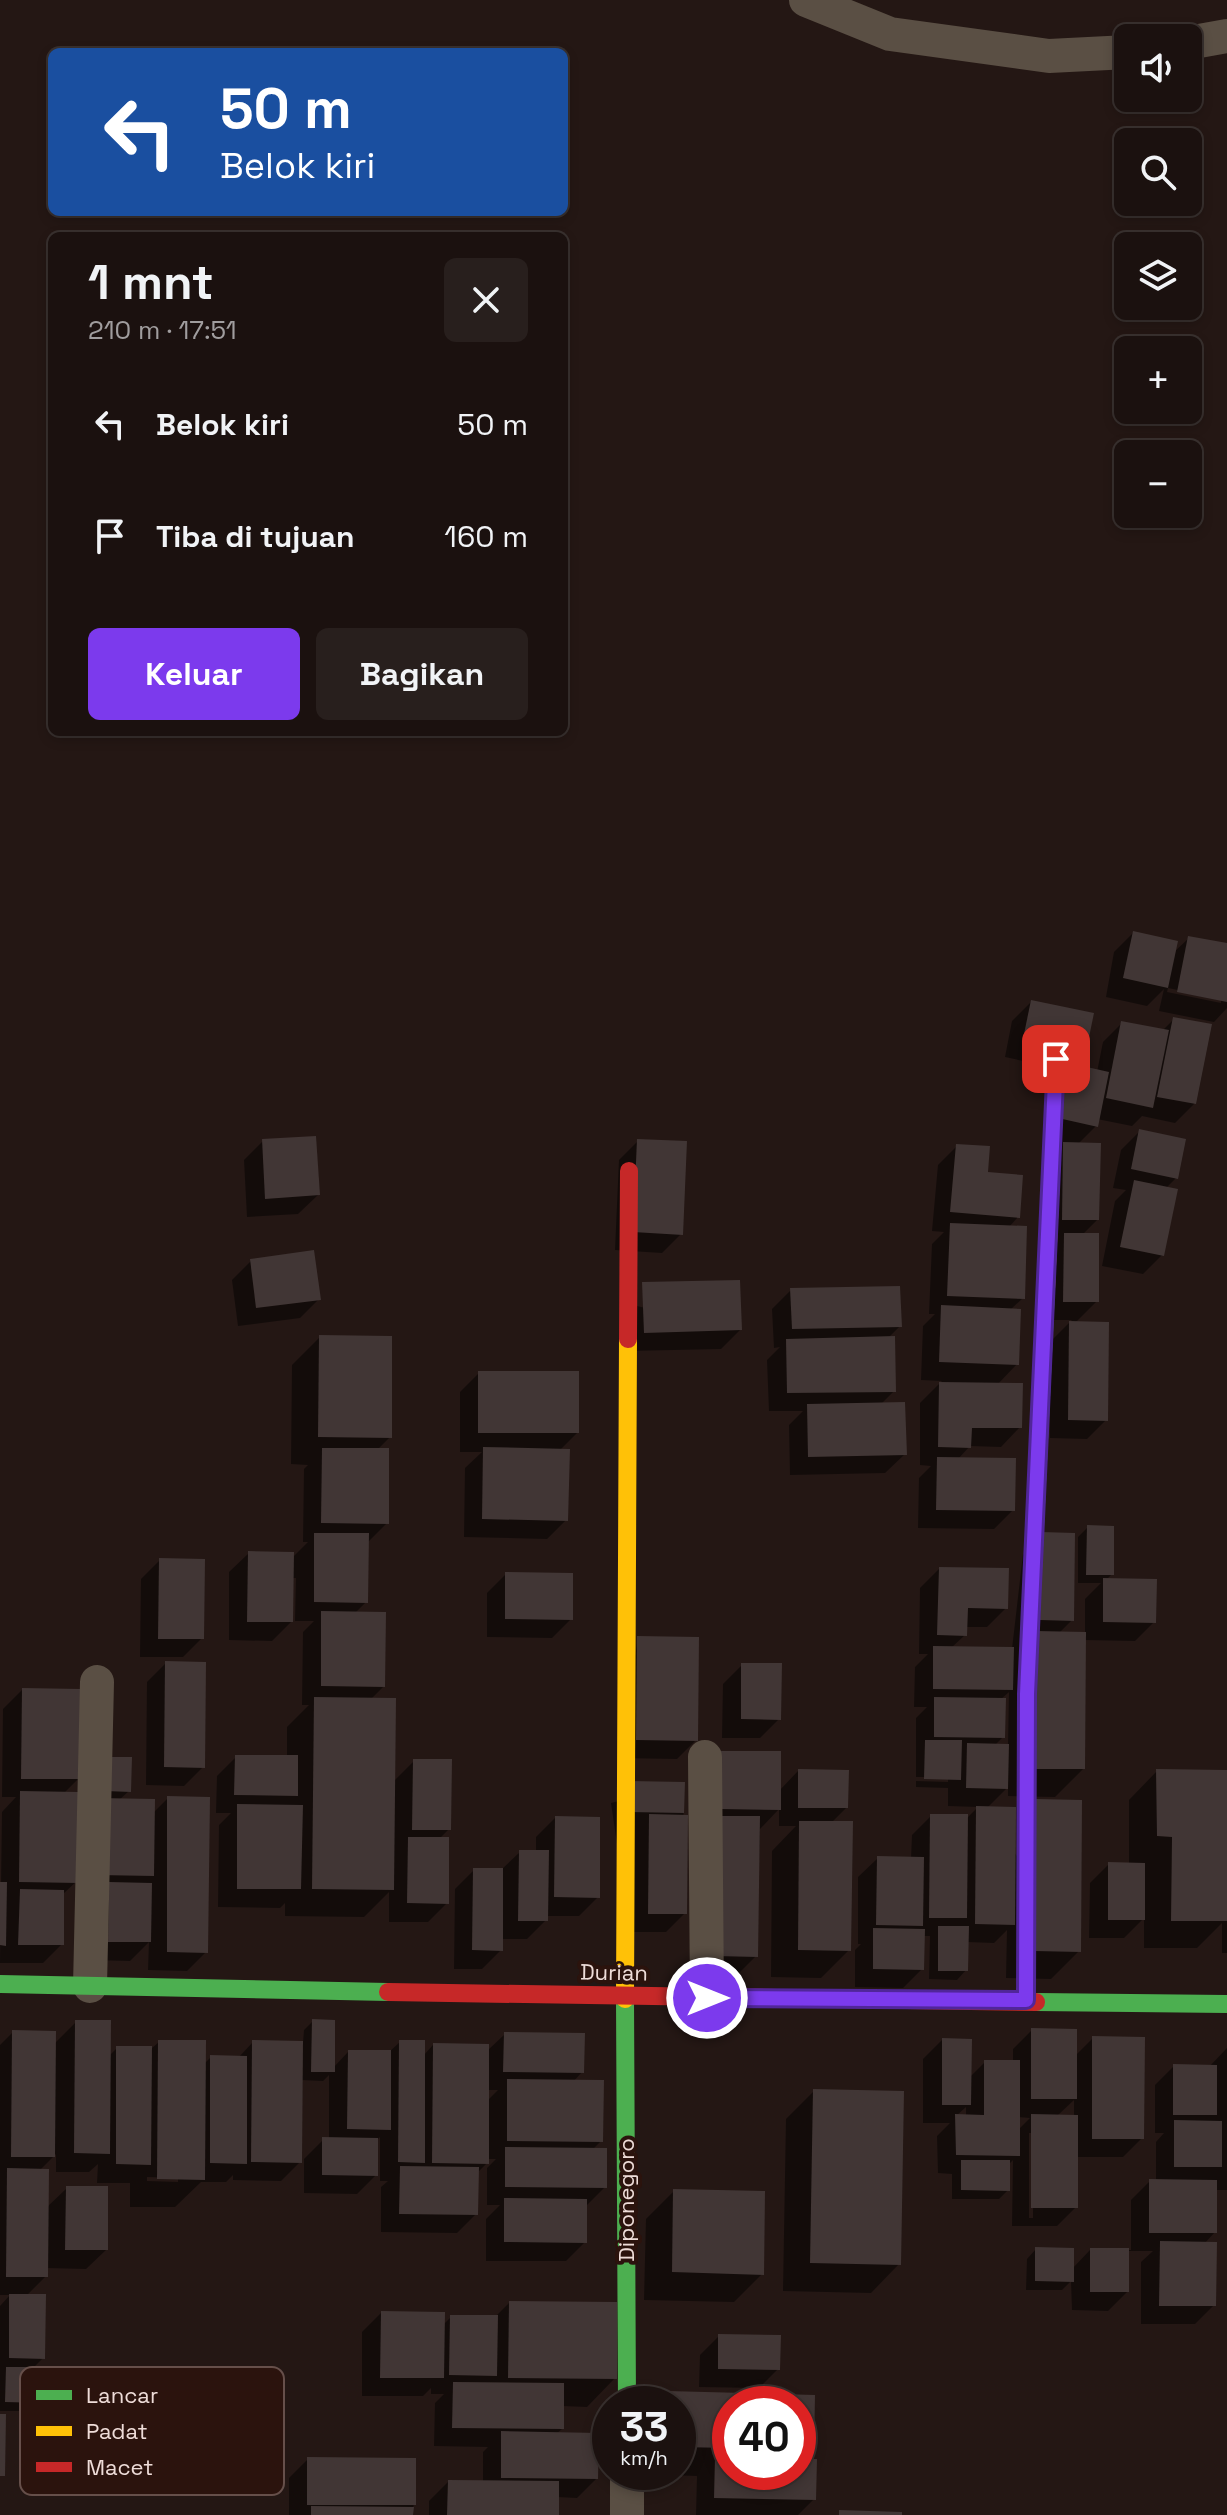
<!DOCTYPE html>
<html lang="id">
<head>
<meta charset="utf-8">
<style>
	:root { --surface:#1b110f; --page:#281f1d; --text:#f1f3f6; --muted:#a09d9e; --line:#39312f; --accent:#7c3aed }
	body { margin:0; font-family:"Space Grotesk",sans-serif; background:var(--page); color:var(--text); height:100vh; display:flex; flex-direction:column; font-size:30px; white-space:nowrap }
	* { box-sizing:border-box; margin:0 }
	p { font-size:26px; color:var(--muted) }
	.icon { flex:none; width:44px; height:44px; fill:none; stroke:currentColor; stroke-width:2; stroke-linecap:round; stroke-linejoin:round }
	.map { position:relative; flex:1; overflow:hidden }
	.panel { position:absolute; left:48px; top:232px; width:520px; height:504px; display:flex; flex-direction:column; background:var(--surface); border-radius:12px; box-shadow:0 4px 12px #0003,0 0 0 2px var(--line) }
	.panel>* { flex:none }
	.banner { position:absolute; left:48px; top:48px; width:520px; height:168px; border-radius:12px; box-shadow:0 4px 12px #0003,0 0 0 2px var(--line); background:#1a4fa0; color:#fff; overflow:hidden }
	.fabs { position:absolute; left:1114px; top:24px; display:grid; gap:16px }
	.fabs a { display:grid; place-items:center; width:88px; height:88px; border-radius:12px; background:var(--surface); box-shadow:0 4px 12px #0003,0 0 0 2px var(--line); font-size:40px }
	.speed { position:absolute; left:592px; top:2386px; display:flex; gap:16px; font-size:40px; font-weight:700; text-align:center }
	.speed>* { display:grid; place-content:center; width:104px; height:104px; border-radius:50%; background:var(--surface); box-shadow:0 4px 12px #0003,0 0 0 2px var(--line); line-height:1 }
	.speed small { font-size:20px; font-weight:400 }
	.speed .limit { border:12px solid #d22; background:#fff; color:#111 }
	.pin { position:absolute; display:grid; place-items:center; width:68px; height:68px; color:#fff; margin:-34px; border-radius:16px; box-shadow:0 4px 12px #0006 }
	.me { position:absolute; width:88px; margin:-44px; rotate:90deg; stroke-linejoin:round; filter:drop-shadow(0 0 6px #0008) }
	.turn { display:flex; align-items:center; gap:28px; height:168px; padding:0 40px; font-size:36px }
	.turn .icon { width:104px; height:104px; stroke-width:2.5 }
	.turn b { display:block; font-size:56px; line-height:68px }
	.round { display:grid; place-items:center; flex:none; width:84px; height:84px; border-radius:12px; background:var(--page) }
	.summary { display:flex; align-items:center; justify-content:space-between; height:136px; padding:0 40px }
	h1 { font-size:48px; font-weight:700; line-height:60px }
	.button { display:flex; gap:16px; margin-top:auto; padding:16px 40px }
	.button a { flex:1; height:92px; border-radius:12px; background:var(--accent); color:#fff; font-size:32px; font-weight:700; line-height:92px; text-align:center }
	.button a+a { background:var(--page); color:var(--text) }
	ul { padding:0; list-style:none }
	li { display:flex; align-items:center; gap:24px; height:112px; padding:0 40px }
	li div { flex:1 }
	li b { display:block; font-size:30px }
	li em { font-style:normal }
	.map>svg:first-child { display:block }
	.shadow { fill:#0007; fill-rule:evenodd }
	.building { fill:#413635 }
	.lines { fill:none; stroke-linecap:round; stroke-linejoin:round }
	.street { stroke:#5a4f44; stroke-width:34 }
	.fast { stroke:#4caf50; stroke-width:18 }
	.slow { stroke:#ffc107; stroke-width:18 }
	.jam { stroke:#c62828; stroke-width:18 }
	.route-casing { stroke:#51269a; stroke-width:20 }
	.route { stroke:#7c3aed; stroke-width:14 }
	.labels { text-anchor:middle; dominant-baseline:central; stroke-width:8; stroke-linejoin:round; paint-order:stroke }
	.street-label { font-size:22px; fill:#eedcd8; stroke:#2b130d }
	.key { fill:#2b130d; stroke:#664f4a; stroke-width:2 }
	.key-label { font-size:22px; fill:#eedcd8 }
</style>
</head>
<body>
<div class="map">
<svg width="1227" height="2515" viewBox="0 0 1227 2515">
	<rect width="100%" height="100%" fill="#241714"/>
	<g class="shadow">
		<path d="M1133 933 1173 953 1189 938 1227 945V1008L1214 1022 1159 1011 1164 989 1147 1006 1106 997 1114 952ZM1168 988 1221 999V1003L1167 992Z"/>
		<path d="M1031 1002 1084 1051 1069 1066 1097 1072 1103 1042 1122 1023 1162 1031 1174 1019 1194 1104 1175 1123 1142 1116 1132 1126 1097 1119 1096 1126 1077 1145 1097 1220 1082 1235 1097 1301 1075 1323 1106 1420 1087 1439 1050 1438V1342L1072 1320H1045L1065 1070 1005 1057 1012 1021Z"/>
		<path d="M1140 1131 1176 1178 1166 1188 1162 1255 1143 1274 1102 1266 1115 1201 1126 1190 1113 1188 1121 1150Z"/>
		<path d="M263 1141 318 1195 298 1214 247 1217 244 1160Z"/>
		<path d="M638 1141 681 1234 662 1253 615 1250 619 1160Z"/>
		<path d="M957 1146 986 1174 1018 1217 1009 1227 1023 1298 1010 1310 1017 1364 997 1385 1020 1427 1001 1447 970 1446 958 1459 1013 1510 994 1529 918 1528 919 1478 931 1466 920 1465V1403L942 1381 921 1380 923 1326 935 1314H929L932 1244 944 1232 932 1231 938 1165Z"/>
		<path d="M251 1261 319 1299 300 1318 238 1326 232 1280Z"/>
		<path d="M791 1290 900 1326 887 1339 894 1391 880 1405 905 1454 885 1473 790 1475 789 1425 803 1411H769L767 1360 780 1347 774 1348 772 1309Z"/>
		<path d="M624 1303 740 1330 721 1349 626 1351Z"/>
		<path d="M320 1337 390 1437 377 1450 387 1523 367 1543 366 1602 355 1613 383 1687 370 1700 394 1781 414 1761 449 1829 439 1839 447 1903 428 1922H389V1892L364 1917 285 1916V1903L280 1908 218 1907 219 1825 231 1813H216L217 1776 236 1757H287V1727L309 1705H302L303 1632 314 1621H295L296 1578H292L291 1622 272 1641 229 1640V1572L249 1553 292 1558 308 1542H303L304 1469 308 1465 291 1464 292 1365Z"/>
		<path d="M479 1373 577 1433 559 1451 566 1520 547 1539 464 1537 465 1468 482 1452H460V1392Z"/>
		<path d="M1087 1528 1112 1574 1106 1580 1154 1622 1135 1641 1084 1640 1083 1769 1055 1797 1008 1796V1787L986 1809 1079 1951 1051 1979 1006 1978 1007 1930 994 1943 967 1942 966 1970 957 1980 929 1979 930 1936H923L922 1969 903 1988 855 1987V1950L861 1944H858V1877L878 1858 911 1859 912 1835 931 1816 966 1819 978 1807 948 1806V1788L916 1787V1781L948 1782V1777H916V1718L927 1707H914L915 1667 928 1654H919L920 1588 939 1569 1006 1608 987 1627H965V1635L951 1648 1012 1649 1023 1554 1072 1620 1059 1633 1085 1634V1599L1101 1583H1078V1537ZM1009 1692 1008 1746 995 1745 1003 1737 1000 1700Z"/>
		<path d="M160 1560 202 1638 183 1657H140L141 1579Z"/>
		<path d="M506 1574 571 1619 552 1638 487 1637V1593Z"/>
		<path d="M638 1638 696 1740 677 1759 618 1758Z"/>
		<path d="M166 1663 203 1767 184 1786 146 1785 147 1682Z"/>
		<path d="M742 1665 779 1719 760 1738H722L723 1684Z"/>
		<path d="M22 1690 78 1779 63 1794H76L96 1768 129 1791 119 1800 153 1813 168 1798 206 1952 187 1971 148 1970 149 1942 130 1961 90 1960 79 1879 62 1895V1944L43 1963H0L2 1812 16 1797H2L3 1709Z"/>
		<path d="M798 1771 846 1808 831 1823 849 1950 821 1978 771 1977 772 1851 796 1826H779V1809L760 1829 756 1956 737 1975 696 1974 702 1772 779 1791Z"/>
		<path d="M1157 1771 1227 1819V1953H1222V1923L1197 1948H1144V1918L1124 1938H1089L1090 1883 1109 1864 1129 1865V1800Z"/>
		<path d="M683 1784 685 1913 666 1932H630L611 1803Z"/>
		<path d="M555 1818 598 1897 579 1916H546V1920L527 1939H501V1950L482 1969H454L455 1889 474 1870H501L520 1852H536V1837Z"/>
		<path d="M313 2021 333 2068 348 2052H389L400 2042 423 2056 433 2045 487 2051 505 2034 582 2072 573 2082 601 2141 592 2150 605 2187 585 2207V2242L566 2261H486V2219L500 2205H487V2168L496 2159H487V2163L477 2173 476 2214 457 2233 381 2232V2187L388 2181H380V2137L376 2141V2175L357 2194 304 2193V2159L323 2140H329V2075L323 2081 301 2080 300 2162 281 2181 233 2180V2175L226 2182H201L175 2207H130V2183H97L98 2164 89 2172H56V2154L39 2171 46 2208 67 2188 106 2250 86 2269 46 2268V2276L26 2296 43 2358 32 2369 41 2402 32 2411H0V2306L10 2295H0V2045L13 2032 54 2044 76 2022 109 2056 117 2048H152L159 2042 204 2064 211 2057 238 2058 253 2042 303 2043 304 2030ZM487 2090H498L487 2101ZM147 2177 178 2178V2182L147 2181Z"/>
		<path d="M1032 2030 1075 2056 1093 2038 1142 2138 1123 2157H1076V2207L1057 2226H1012L1013 2160 1008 2165V2190L999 2199H952V2174L938 2173 937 2136 950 2123H923V2059L942 2040 969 2078 985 2062H1013V2049ZM1074 2100V2117L1057 2116ZM966 2107V2117L956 2116ZM1018 2117 1030 2118 1018 2130ZM1029 2133H1033V2218H1029Z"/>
		<path d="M1227 2048V2190H1215V2232L1204 2244 1214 2305 1195 2324H1141V2262L1153 2251H1127V2292L1108 2311 1072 2310 1071 2281 1062 2290H1026L1027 2259 1036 2249 1072 2269 1090 2250H1131V2200L1150 2181H1156V2142L1164 2133H1155V2085L1174 2066 1209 2067Z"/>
		<path d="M814 2091 899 2264 871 2293 783 2291 786 2119Z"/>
		<path d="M674 2191 762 2274 734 2302 644 2300 646 2219Z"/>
		<path d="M509 2303 615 2378 587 2407 562 2406V2429L556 2434 596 2479 577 2498 557 2497V2515H429V2501L448 2482H483V2452L488 2447 434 2446 435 2403 444 2394H431V2388L423 2396H362V2332L381 2313 443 2325 451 2317H495Z"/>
		<path d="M719 2336 778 2369 759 2388 699 2387 700 2355Z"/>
		<path d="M668 2393 813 2397 812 2450 801 2461 814 2499 798 2515H696L697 2476 638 2474V2472H678V2404H657ZM730 2404H798V2472H730Z"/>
		<path d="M308 2459 414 2504 411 2515H289V2478Z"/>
	</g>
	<g class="building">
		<path d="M1133 931 1178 941 1168 988 1123 978Z"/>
		<path d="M1188 936 1227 943V1002L1177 992Z"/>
		<path d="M1031 1000 1094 1013 1086 1052 1023 1039Z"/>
		<path d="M1173 1017 1212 1024 1196 1104 1157 1097Z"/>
		<path d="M1121 1021 1169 1030 1153 1108 1106 1098Z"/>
		<path d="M1069 1063 1109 1072 1098 1127 1058 1118Z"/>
		<path d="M1139 1129 1186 1139 1178 1179 1131 1169Z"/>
		<path d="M316 1136 320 1195 265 1199 262 1139Z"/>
		<path d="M637 1139 687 1141 683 1235 633 1232Z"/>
		<path d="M1063 1142 1101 1143 1099 1220H1062Z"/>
		<path d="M956 1144 990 1146 988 1172 1023 1175 1020 1218 950 1212Z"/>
		<path d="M1134 1180 1178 1189 1164 1256 1120 1247Z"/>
		<path d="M950 1223 1027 1226 1025 1299 947 1296Z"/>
		<path d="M1064 1233H1099V1302H1063Z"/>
		<path d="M314 1250 321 1300 256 1308 250 1259Z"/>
		<path d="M740 1280 742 1330 644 1333 642 1282Z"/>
		<path d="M900 1286 902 1327 792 1329 790 1288Z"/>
		<path d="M941 1305 1021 1309 1019 1365 939 1362Z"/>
		<path d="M1069 1321 1109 1322 1108 1421 1068 1420Z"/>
		<path d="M319 1335 392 1336V1438L318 1437Z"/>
		<path d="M895 1336 896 1392 787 1393 786 1339Z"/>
		<rect x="478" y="1371" width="101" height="62"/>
		<path d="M939 1382 1023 1383 1022 1428H972L971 1448 938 1447Z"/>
		<path d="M905 1402 907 1455 808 1457 807 1404Z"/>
		<path d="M483 1447 570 1449 568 1521 482 1519Z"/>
		<path d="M322 1448H389V1524L321 1523Z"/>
		<path d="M937 1457 1016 1458 1015 1511 936 1510Z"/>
		<path d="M1087 1525 1114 1526V1575H1086Z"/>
		<path d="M1041 1532 1075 1533 1074 1621 1040 1620Z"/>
		<path d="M314 1533H369L368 1603 314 1602Z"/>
		<path d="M248 1551 294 1552 293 1622H247Z"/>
		<path d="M159 1558 205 1559 204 1639H158Z"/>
		<path d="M939 1567 1009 1568 1008 1609 968 1608 967 1636 937 1635Z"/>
		<path d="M505 1572 573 1573V1620L505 1619Z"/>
		<path d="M1103 1578 1157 1579 1156 1623 1103 1622Z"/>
		<path d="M321 1611 386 1612 385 1687 321 1686Z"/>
		<path d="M1036 1631 1086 1632 1085 1769H1035Z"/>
		<path d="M637 1636 699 1637 698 1741 636 1740Z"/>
		<path d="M933 1646 1014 1647 1013 1690 933 1689Z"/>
		<path d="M165 1661 206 1662 205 1768 164 1767Z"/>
		<path d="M741 1663H782L781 1720 741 1719Z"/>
		<path d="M22 1688 81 1689 79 1779H21Z"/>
		<path d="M314 1697 396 1698 394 1890 312 1889Z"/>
		<path d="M934 1697 1006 1698 1005 1738 934 1737Z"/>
		<path d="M925 1740H962L961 1780 924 1779Z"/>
		<path d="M967 1743 1009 1744 1008 1789 966 1788Z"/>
		<path d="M720 1751H781V1810L720 1809Z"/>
		<path d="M235 1755H298V1796L234 1795Z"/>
		<path d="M105 1757H132L131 1792 105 1791Z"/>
		<path d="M413 1759H452L451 1830H412Z"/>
		<path d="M798 1769 849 1770 848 1808H798Z"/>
		<path d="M1156 1769 1227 1770V1921H1171L1172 1837 1157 1836Z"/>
		<path d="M629 1781 685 1782 684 1813 629 1812Z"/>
		<path d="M20 1791 79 1792 78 1883 19 1882Z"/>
		<path d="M167 1796 210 1797 208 1953 167 1952Z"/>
		<path d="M98 1798 155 1799 154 1876 97 1875Z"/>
		<path d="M1036 1799 1082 1800 1081 1952 1034 1951Z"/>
		<path d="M237 1804 303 1805 301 1889H237Z"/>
		<path d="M976 1806 1016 1807 1015 1925 975 1924Z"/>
		<path d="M649 1814 688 1815 687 1914H648Z"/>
		<path d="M930 1814H968L967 1918H929Z"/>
		<path d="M555 1816 600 1817V1898L554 1897Z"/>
		<path d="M715 1816H760L758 1957 714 1956Z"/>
		<path d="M799 1821H853L851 1951 798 1950Z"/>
		<path d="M408 1837H449V1904L407 1903Z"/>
		<path d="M519 1850H549L548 1921H518Z"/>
		<path d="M877 1856 924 1857 923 1926 876 1925Z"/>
		<path d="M1108 1862 1145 1863V1920H1108Z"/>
		<path d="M473 1868H503V1951L472 1950Z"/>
		<path d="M0 1882H7L6 1946 0 1945Z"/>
		<path d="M109 1882 152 1883 151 1942H108Z"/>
		<path d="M20 1889 64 1890V1945H18Z"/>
		<path d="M938 1926H969L968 1971H938Z"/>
		<path d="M873 1928 925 1929 924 1970 873 1969Z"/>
		<path d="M312 2019 335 2020V2072H311Z"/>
		<path d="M75 2020H111L110 2154 74 2153Z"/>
		<path d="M1031 2028 1077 2029V2099H1031Z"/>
		<path d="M12 2030 56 2031 55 2157H11Z"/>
		<path d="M504 2032 585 2033 584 2073 503 2072Z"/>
		<path d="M1092 2036 1145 2037 1144 2139H1092Z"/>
		<path d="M942 2038 972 2039 971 2105H942Z"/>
		<path d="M158 2040H206L205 2180 157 2179Z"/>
		<path d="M252 2040 303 2041 302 2163 251 2162Z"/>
		<path d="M399 2040H425V2163L398 2162Z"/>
		<path d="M433 2043 489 2044V2164L432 2163Z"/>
		<path d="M116 2046H152L151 2165 116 2164Z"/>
		<path d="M348 2050H391V2130L347 2129Z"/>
		<path d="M210 2055 247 2056V2164L210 2163Z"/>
		<path d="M984 2060H1020V2156L956 2155 955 2114 984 2115Z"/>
		<path d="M1173 2064 1217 2065V2115H1173Z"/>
		<path d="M507 2079 604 2080 603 2142 507 2141Z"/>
		<path d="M813 2089 904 2091 901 2265 810 2263Z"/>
		<path d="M1031 2114 1078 2115V2208H1031Z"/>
		<path d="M1174 2120 1222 2121V2167H1174Z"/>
		<path d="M322 2137 378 2138V2176L322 2175Z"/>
		<path d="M505 2147 607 2148V2188L505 2187Z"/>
		<path d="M961 2160H1010V2191L961 2190Z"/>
		<path d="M400 2166 479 2167 478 2215 399 2214Z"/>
		<path d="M7 2168 49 2169 48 2277H6Z"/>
		<path d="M1149 2179 1217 2180V2233H1149Z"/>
		<path d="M66 2186H108V2250H65Z"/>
		<path d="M673 2189 765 2191 764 2275 672 2272Z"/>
		<path d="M504 2198 587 2199V2243L504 2242Z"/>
		<path d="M1160 2241 1217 2242 1216 2306H1159Z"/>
		<path d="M1035 2247 1074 2248V2282L1035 2281Z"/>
		<rect x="1090" y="2248" width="39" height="44"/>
		<path d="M9 2294H46L45 2359 9 2358Z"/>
		<path d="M509 2301 617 2302V2379L508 2378Z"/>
		<path d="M381 2311 445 2312 444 2378H380Z"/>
		<path d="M450 2315H498L497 2376 449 2375Z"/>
		<path d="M718 2334 781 2335 780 2370 718 2369Z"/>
		<path d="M6 2367H43V2403L5 2402Z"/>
		<path d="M453 2382 564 2383V2429L452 2428Z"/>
		<path d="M667 2391 815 2395 814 2451 798 2450V2404H730V2448L678 2447V2404H667Z"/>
		<path d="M0 2414H6L5 2476H0Z"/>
		<path d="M501 2431 599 2433 598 2479 501 2478Z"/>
		<path d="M307 2457 416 2458V2505H307Z"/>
		<path d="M715 2457H730V2472H798V2459H817L816 2500 714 2498Z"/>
		<path d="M448 2480 559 2481V2515H447Z"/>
		<path d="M311 2506 414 2507 413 2515H311Z"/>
		<path d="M839 2510 902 2512V2515H839Z"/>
	</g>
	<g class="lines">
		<g class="street">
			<path d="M806 0 890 34 1049 56 1128 52"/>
			<path d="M1188 43 1227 36"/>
			<path d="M705 1757 707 1998"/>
			<path d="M90 1986 97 1682"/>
			<path d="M627 2472V2515"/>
		</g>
		<g class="fast">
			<path d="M1030 1634 1046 1289"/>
			<path d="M0 1984 388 1992"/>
			<path d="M625 1999 627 2404"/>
			<path d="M1036 2002 1227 2004"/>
		</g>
		<g class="slow">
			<path d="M1046 1289 1056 1059"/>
			<path d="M625 1999 628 1339"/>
			<path d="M1026 2000 1027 1694 1030 1634"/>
		</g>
		<g class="jam">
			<path d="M628 1339 629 1171"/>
			<path d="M388 1992 1036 2002"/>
		</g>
	</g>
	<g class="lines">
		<g class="route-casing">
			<path id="route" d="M707 1998 1026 2000 1027 1694 1056 1059"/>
		</g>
		<use href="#route" class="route"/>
	</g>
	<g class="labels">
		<g class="street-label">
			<text transform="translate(614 1972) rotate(1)">Durian</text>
			<text transform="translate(626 2200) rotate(-90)">Diponegoro</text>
		</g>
	</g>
	<rect x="20" y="2367" width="264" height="128" rx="12" class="key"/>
	<rect x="36" y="2390" width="36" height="10" fill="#4caf50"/>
	<rect x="36" y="2426" width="36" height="10" fill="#ffc107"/>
	<rect x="36" y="2462" width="36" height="10" fill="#c62828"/>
	<g class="key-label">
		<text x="86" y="2403">Lancar</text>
		<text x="86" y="2439">Padat</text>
		<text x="86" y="2475">Macet</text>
	</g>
</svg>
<div class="fabs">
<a><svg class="icon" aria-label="sound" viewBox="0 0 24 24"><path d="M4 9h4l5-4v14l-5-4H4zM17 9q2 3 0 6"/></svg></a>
<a><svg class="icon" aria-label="search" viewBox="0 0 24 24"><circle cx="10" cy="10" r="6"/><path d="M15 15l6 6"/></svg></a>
<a><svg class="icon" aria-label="layers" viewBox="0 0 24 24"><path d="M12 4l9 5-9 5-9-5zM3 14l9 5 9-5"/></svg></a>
<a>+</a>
<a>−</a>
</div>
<div class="speed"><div>33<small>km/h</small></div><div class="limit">40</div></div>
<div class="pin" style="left:1056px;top:1059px;background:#d93025"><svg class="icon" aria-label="arrive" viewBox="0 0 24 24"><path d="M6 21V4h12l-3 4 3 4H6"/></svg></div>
<svg class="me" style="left:707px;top:1998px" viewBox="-20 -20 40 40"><circle r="17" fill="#7c3aed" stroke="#fff" stroke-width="3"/><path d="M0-11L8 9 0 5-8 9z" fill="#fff"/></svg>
<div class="banner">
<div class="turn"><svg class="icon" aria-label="left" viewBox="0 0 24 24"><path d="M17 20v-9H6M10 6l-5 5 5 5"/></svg><div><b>50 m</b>Belok kiri</div></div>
</div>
<section class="panel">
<div class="summary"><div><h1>1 mnt</h1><p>210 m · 17:51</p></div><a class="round"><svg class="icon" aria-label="close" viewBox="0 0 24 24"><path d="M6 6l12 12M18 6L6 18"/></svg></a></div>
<ul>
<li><svg class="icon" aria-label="left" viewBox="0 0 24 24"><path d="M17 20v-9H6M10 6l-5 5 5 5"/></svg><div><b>Belok kiri</b></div><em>50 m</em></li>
<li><svg class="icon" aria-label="arrive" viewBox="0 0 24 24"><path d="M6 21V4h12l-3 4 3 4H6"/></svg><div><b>Tiba di tujuan</b></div><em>160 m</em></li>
</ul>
<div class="button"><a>Keluar</a><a>Bagikan</a></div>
</section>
</div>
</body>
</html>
